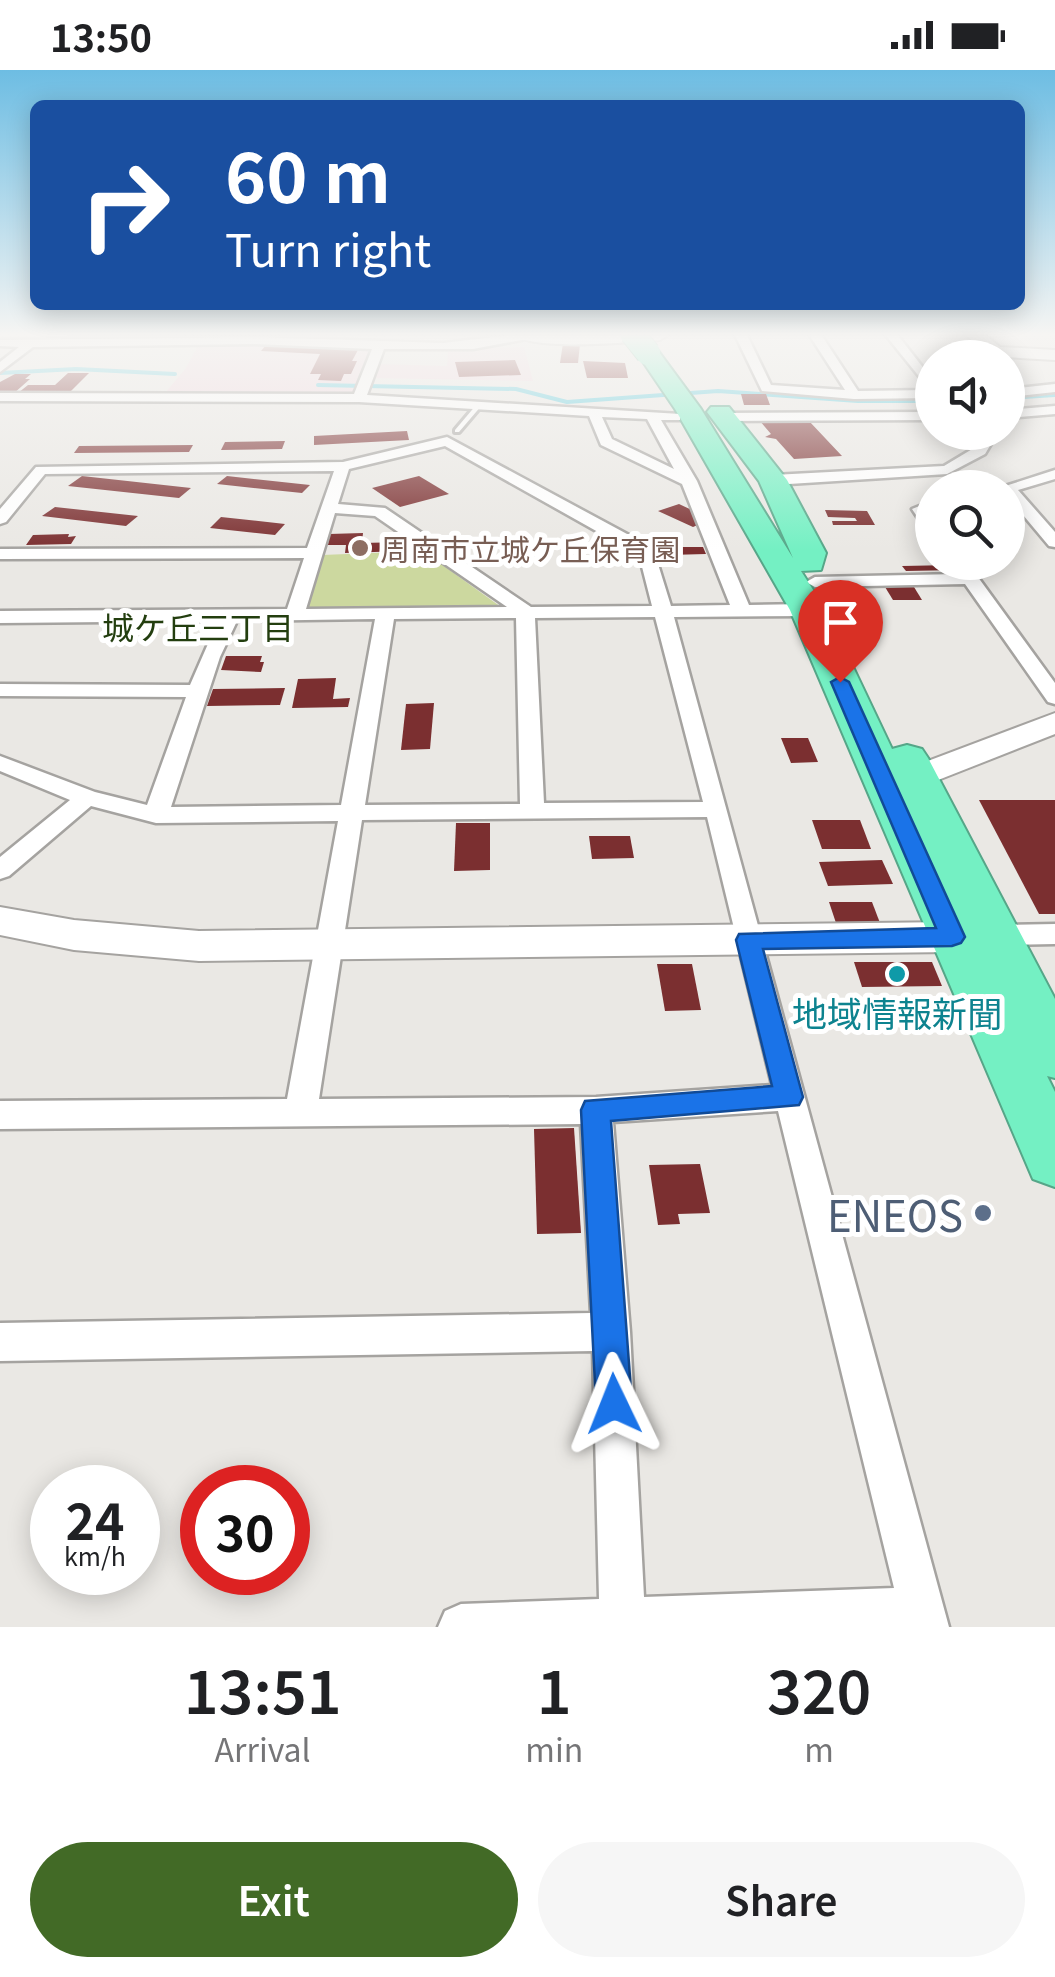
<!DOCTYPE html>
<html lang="en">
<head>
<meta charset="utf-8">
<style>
	:root { --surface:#fff; --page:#f6f6f6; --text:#202124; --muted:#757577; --accent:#426a26 }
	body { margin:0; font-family:Georgia,"Noto Sans JP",serif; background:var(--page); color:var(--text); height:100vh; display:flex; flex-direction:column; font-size:38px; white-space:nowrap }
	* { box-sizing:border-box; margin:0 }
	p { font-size:32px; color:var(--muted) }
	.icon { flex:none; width:55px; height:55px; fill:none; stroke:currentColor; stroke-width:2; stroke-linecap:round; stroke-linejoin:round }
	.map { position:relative; height:1557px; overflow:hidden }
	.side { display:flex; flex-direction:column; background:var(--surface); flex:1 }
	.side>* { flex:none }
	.hud { position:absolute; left:30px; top:30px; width:995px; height:210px; border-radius:15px; box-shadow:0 5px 25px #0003; background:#1a4fa0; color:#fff; overflow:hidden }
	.fabs { position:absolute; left:915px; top:270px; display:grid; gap:20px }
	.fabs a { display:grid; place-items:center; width:110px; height:110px; border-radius:50%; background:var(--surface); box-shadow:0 5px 25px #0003; font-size:50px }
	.speed { position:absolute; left:30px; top:1395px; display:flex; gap:20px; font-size:50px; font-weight:700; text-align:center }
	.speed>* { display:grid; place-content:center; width:130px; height:130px; border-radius:50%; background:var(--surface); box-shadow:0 5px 25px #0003; line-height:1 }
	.speed small { font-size:25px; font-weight:400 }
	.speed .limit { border:15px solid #d22; background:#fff; color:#111 }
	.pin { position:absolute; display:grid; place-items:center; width:85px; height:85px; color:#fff; margin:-102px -42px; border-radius:50% 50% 50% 0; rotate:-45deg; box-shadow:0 0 10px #0007 }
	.pin .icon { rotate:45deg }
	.me { position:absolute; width:110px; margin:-55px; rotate:358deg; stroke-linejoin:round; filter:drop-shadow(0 0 8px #0008) }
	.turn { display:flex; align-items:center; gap:35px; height:210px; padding:0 30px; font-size:45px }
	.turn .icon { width:130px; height:130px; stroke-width:2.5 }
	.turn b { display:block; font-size:70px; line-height:85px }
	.eta { display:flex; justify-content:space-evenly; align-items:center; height:170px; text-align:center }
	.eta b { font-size:60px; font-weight:600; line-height:70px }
	.action { display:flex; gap:20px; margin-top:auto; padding:20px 30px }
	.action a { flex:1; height:115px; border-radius:60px; background:var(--accent); color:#fff; font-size:40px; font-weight:600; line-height:115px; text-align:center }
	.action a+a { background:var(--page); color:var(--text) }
	.status { display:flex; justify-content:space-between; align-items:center; height:70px; padding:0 50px; background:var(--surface); direction:ltr }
	.status svg { height:28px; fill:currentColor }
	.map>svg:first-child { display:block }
	.education { fill:#f0d6de }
	.green { fill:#ccd89f }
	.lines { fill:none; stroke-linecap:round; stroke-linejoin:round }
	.stream { stroke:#56cadc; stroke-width:4 }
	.building { fill:#7b2f30 }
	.lane-casing { stroke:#a5a3a0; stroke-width:6 }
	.street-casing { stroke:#a5a3a0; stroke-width:5 }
	.secondary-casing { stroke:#a5a3a0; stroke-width:4 }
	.highway-casing { stroke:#56a688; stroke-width:4 }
	.lane { fill:#fff; fill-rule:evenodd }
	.street { fill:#fff; fill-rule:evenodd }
	.secondary { fill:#fff; fill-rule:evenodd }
	.highway { fill:#74f0c3; fill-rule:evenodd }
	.highway-bridge-casing { stroke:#56a688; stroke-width:26; stroke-linecap:butt }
	.highway-bridge { stroke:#74f0c3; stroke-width:24 }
	.route { fill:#1a73e8; stroke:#114b97; stroke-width:2.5 }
	.education-dot { fill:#8d6e63; stroke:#fff; stroke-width:4 }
	.culture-dot { fill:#0f9aa8; stroke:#fff; stroke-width:4 }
	.service-dot { fill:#5c6f8a; stroke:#fff; stroke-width:4 }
	.labels { text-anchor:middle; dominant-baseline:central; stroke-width:10; stroke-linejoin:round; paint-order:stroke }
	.far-education-label { font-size:30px; fill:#785e54; stroke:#fff; text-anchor:start }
	.far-neighbourhood-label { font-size:32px; fill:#233e0f; stroke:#fff }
	.culture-label { font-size:35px; fill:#0d838f; stroke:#fff }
	.near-service-label { font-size:42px; fill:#4e5e75; stroke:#fff; text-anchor:end }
</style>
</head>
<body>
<div class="status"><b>13:50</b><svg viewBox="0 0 49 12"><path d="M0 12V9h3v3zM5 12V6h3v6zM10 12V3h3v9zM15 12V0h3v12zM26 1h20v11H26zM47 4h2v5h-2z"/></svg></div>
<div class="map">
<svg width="1055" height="1557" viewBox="0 0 1055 1557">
	<rect width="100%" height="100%" fill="#eae8e4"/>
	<path class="education" d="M200 272 366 277 372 281 371 294 447 296 448 282 442 279 524 277 533 311 373 308 362 310 357 324 165 323 186 298Z"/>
	<path class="green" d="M423 481 501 537 305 541 322 485Z"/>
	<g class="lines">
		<g class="stream">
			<path d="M0 303 76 299 175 304"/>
			<path d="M318 315 516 319 567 332 718 321 858 331H932"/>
			<path d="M1008 328 1055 325"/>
		</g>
	</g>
	<g class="building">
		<path d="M563 273 580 274 578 293H560Z"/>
		<path d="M266 275 358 280 352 291H357L351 304H344L341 311 318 310 321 304H310L320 284 261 281Z"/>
		<path d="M515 290 521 305 459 307 455 292Z"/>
		<path d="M583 291 625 293 628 308H587Z"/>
		<path d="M68 303H89L68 324 18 323 28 315H55Z"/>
		<path d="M15 304H31L25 309H30L13 324H0V312Z"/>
		<path d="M741 324H766L770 335H744Z"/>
		<path d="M759 350 809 351 842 386 794 389 776 369 765 367 771 364Z"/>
		<path d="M407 361 409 370 314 375V366Z"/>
		<path d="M285 371 282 379 221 380 225 372Z"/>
		<path d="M193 375 189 382 74 383 79 376Z"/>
		<path d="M82 406 191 418 179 428 68 416Z"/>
		<path d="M227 406 310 415 302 423 217 414Z"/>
		<path d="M419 406 449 424 400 437 372 418Z"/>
		<path d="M679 434 694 441 700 454 693 457 658 441Z"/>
		<path d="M55 437 138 446 126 456 42 446Z"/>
		<path d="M825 440 867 441 875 455H833L832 451H857L855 448 828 447Z"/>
		<path d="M221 447 285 454 275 465 210 458Z"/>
		<path d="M363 463 362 473 404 472V481L345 483 346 475H328L329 464Z"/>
		<path d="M69 464 68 467 76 466 71 474 26 475 33 465Z"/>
		<path d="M666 477H703L706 484 669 485Z"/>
		<path d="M953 495 956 500 906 501 902 496Z"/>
		<path d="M885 517H914L922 530H893Z"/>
		<path d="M226 586H262L260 592H264L261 602 221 600Z"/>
		<path d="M336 608 333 629 350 628 348 637 292 638 298 609Z"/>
		<path d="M285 618 280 635 207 636 213 619Z"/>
		<path d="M434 633 430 679 401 680 406 634Z"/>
		<path d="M781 668H808L818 692 791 693Z"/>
		<path d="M979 730H1055V844H1039Z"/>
		<path d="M812 750H860L871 779H822Z"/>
		<path d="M456 753H490V800L454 801Z"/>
		<path d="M589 766H630L634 788 592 789Z"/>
		<path d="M882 790 893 814 828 816 819 792Z"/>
		<path d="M829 832H872L880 853H836Z"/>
		<path d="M854 892H932L942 916 862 917Z"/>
		<path d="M657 894H692L701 940 665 941Z"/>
		<path d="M574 1058 581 1163 537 1164 534 1059Z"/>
		<path d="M700 1094 710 1143 678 1144 680 1154 658 1155 649 1095Z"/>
	</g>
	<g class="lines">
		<g class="lane-casing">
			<path id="lane" d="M477 334 482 335 459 362H455V360Z"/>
		</g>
		<g class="street-casing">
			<g id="street">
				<path d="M530 263 532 268 473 279H384L367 325 680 344V350H661L697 411 749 535 808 534 817 540 808 546 674 547 949 1557H438L445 1541 461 1534 599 1529 593 1281 0 1291V1253L591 1243 581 1054 0 1059V1031L287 1029 338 751 156 753 91 736 9 806 0 809V787L70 730 0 701V686L95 722 147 735 186 627 0 626V614L190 615 218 551 0 553V541L287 539 304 488 0 489V479L307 478 334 401 45 404 6 452 0 454V439L36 397 343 392 447 367 653 478 671 536 730 535 682 414 601 375 589 346 359 332 0 331V323L354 324 372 279 255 274 33 277 0 302V292L19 277 0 276V270L255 267 443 273ZM602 347 647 349 674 399 612 369ZM445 376 639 485 652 536 531 537 385 438 338 434 349 399ZM335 443 375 446 507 537 306 539ZM655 547 703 732 544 733 535 548ZM516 548 520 734 365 735 394 549ZM375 549 341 735 171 737 220 587 237 551ZM707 747 772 1015 596 1027 319 1029 362 750ZM778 1041 894 1518 644 1527 630 1262 613 1052Z"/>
				<path d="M734 263H746L771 315 845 320 808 263H820L858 321 930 320 884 263H896L932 309V328L854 329 762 321Z"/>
				<path d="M1055 314V322L1008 327V319Z"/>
				<path d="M1055 336V344L1008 348V340Z"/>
				<path d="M932 342V350L723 351 716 347 723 343Z"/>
				<path d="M971 362H985L991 374 985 384 947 404 773 415 765 410 773 405 944 396 974 378 977 374Z"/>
				<path d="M1055 400V409L1018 420 1055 462V477L1049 476 1008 427V418H999Z"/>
				<path d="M932 431V462L926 460 912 439Z"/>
				<path d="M950 492H967L1055 613V634L1048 632 965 514 815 517 806 512 815 507 958 504Z"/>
				<path d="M1055 854V874L994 875 984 872 980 865 984 858 994 855Z"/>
			</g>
		</g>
		<g class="secondary-casing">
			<g id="secondary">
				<path d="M509 263H667L668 265 660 270C626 272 535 282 509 263Z"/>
				<path d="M964 263H983L1000 277 1055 280V290L989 286Z"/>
				<path d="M1055 643V664L928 714 916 717 904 714 899 707 904 700Z"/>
				<path d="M0 837 74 850 199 861 953 852 968 857 974 867 968 877 953 882 199 891 74 880 0 865Z"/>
			</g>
		</g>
		<g class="highway-casing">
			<path id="highway" d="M648 276 656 278 701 339 793 488 759 411 707 342 711 337H729L787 410 826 483 821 500 801 501 826 540 892 679 907 675 922 679 928 688 1055 929V1008L1047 1006 1055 1022V1117L1033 1109 790 540 675 339 637 283Z"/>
		</g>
		<use href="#lane" class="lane"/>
		<use href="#street" class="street"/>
		<use href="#secondary" class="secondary"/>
		<use href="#highway" class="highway"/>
		<g class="highway-bridge-casing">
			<path id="highway-bridge" d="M632 263 648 283"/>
		</g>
		<use href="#highway-bridge" class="highway-bridge"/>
	</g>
	<linearGradient id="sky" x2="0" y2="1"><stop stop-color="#6dbde3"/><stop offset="0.55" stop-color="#f6f5f3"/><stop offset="1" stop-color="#f6f5f3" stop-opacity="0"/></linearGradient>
	<rect width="1055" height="481" fill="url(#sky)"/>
	<path class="route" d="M840 607 849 612 965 867 961 873 952 876 763 879 803 1027 799 1035 611 1051 632 1334 627 1347 614 1353 601 1347 596 1334 581 1040 585 1031 772 1016 736 870 739 864 936 858 831 612Z"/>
	<circle class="education-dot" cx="360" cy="478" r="10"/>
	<circle class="culture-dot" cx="897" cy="904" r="10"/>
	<circle class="service-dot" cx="983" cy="1143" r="10"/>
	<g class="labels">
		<g class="far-education-label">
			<text x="380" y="478">周南市立城ケ丘保育園</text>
		</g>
		<g class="far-neighbourhood-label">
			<text x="198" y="556">城ケ丘三丁目</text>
		</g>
		<g class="culture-label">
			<text x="897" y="941">地域情報新聞</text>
		</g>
		<g class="near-service-label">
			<text x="963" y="1143">ENEOS</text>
		</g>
	</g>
</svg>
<div class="fabs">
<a><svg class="icon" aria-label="sound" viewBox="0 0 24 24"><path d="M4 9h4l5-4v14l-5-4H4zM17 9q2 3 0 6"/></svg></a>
<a><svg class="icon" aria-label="search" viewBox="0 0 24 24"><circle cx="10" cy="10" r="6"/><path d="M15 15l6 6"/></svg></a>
</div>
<div class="speed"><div>24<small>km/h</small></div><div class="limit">30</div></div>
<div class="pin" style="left:840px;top:612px;background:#d93025"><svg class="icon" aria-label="arrive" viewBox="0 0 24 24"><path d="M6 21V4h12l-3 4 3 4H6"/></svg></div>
<svg class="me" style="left:614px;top:1334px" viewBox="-20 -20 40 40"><path d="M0-17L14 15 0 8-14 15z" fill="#1a73e8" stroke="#fff" stroke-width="4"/></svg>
<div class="hud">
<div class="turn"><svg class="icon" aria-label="right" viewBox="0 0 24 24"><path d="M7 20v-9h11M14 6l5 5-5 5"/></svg><div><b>60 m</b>Turn right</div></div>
</div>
</div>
<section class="side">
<div class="eta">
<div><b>13:51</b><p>Arrival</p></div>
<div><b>1</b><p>min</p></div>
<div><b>320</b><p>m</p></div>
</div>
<div class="action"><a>Exit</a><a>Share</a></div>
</section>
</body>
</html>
